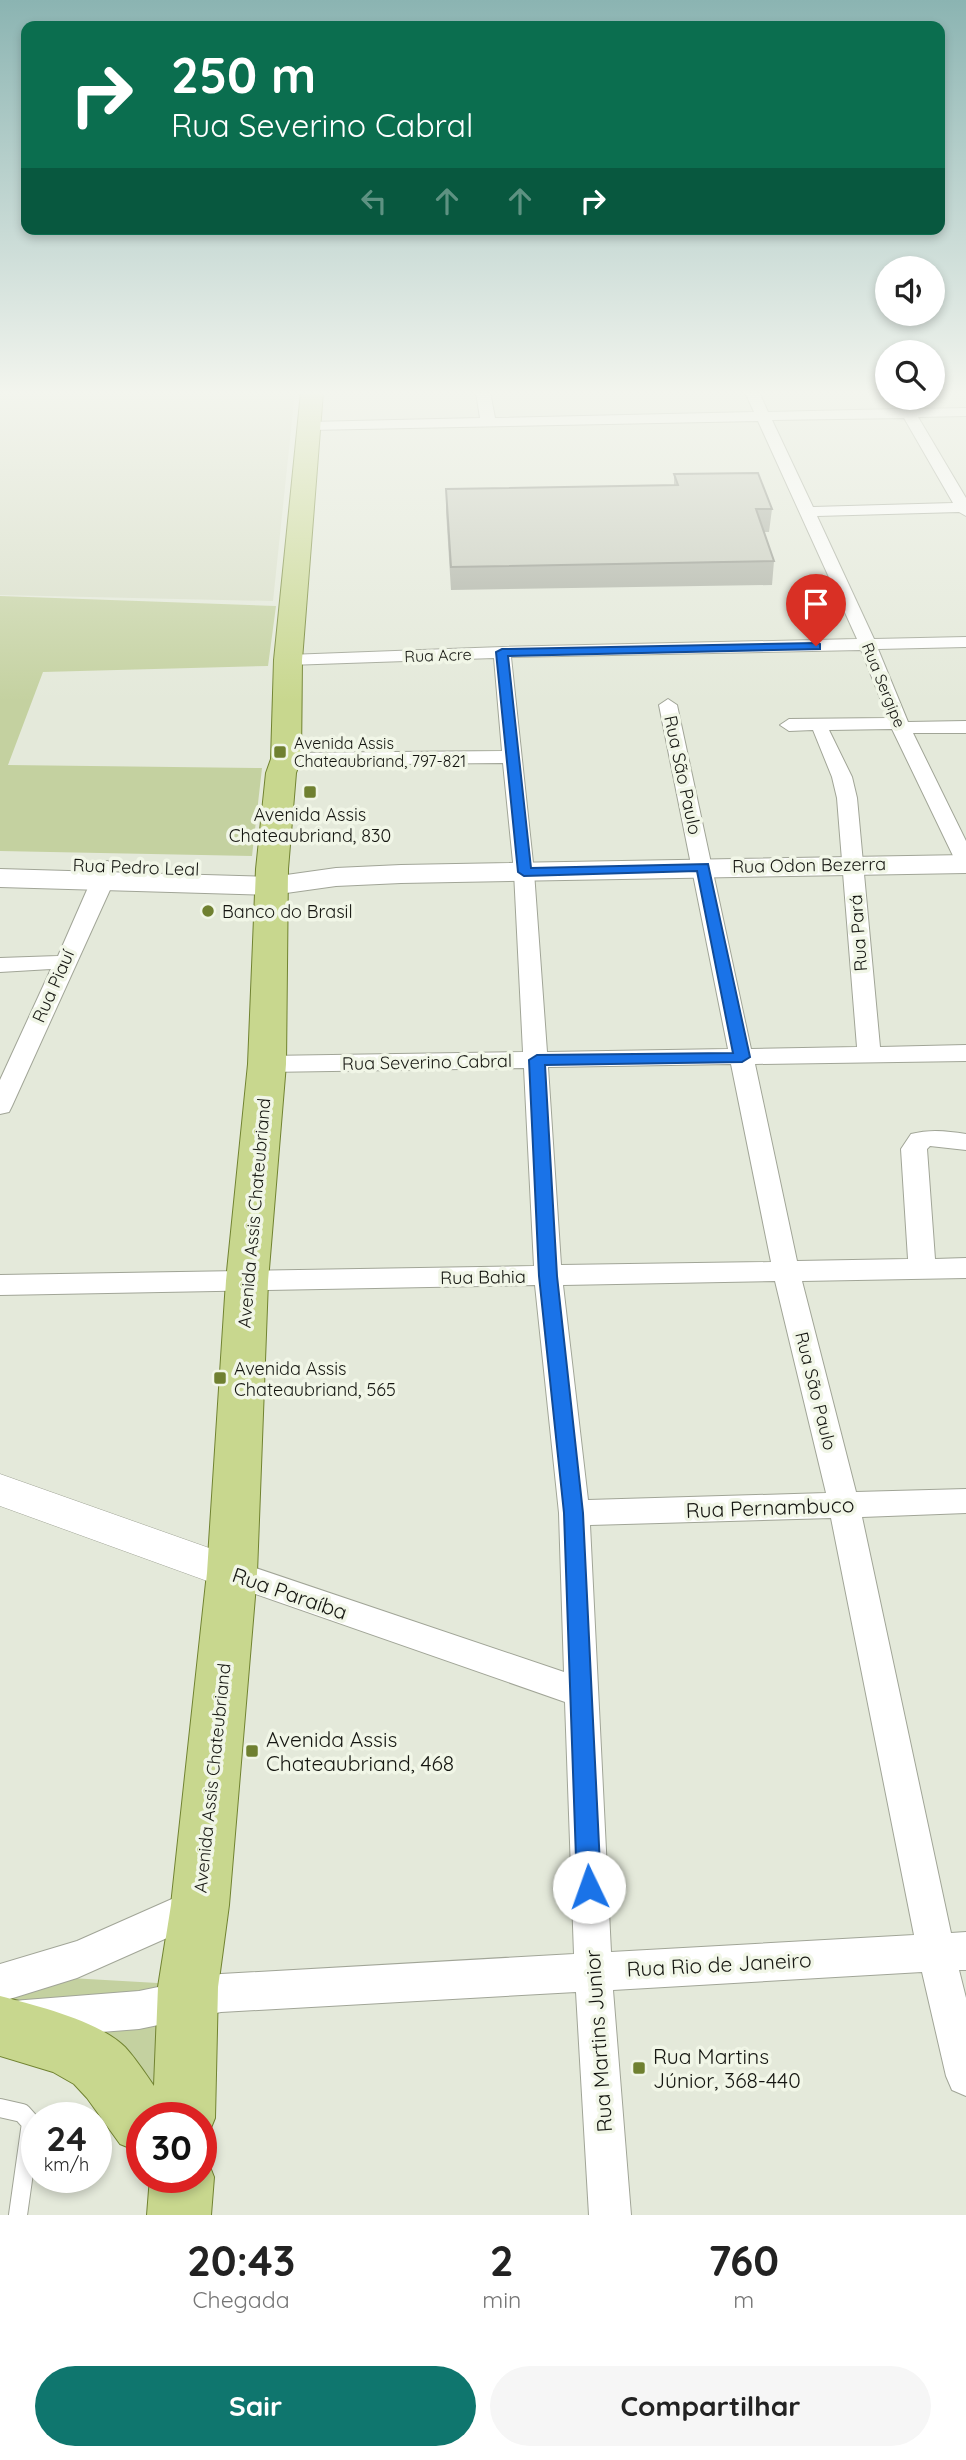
<!DOCTYPE html>
<html lang="pt">
<head>
<meta charset="utf-8">
<style>
	:root { --surface:#fff; --page:#f6f6f6; --text:#222; --muted:#767676; --accent:#0f766e }
	body { margin:0; font-family:Quicksand,sans-serif; background:var(--page); color:var(--text); height:100vh; display:flex; flex-direction:column; font-size:26px; white-space:nowrap }
	* { box-sizing:border-box; margin:0 }
	p { font-size:23px; color:var(--muted) }
	.icon { flex:none; width:38px; height:38px; fill:none; stroke:currentColor; stroke-width:2; stroke-linecap:round; stroke-linejoin:round }
	.map { position:relative; height:2215px; overflow:hidden }
	.drawer { display:flex; flex-direction:column; background:var(--surface); flex:1 }
	.drawer>* { flex:none }
	.banner { position:absolute; left:21px; top:21px; width:924px; height:214px; border-radius:14px; box-shadow:0 4px 10px #0003; background:#0b6e4f; color:#fff; overflow:hidden }
	.controls { position:absolute; left:875px; top:256px; display:grid; gap:14px }
	.controls a { display:grid; place-items:center; width:70px; height:70px; border-radius:50%; background:var(--surface); box-shadow:0 4px 10px #0003; font-size:35px }
	.speed { position:absolute; left:21px; top:2102px; display:flex; gap:14px; font-size:35px; font-weight:700; text-align:center }
	.speed>* { display:grid; place-content:center; width:91px; height:91px; border-radius:50%; background:var(--surface); box-shadow:0 4px 10px #0003; line-height:1 }
	.speed small { font-size:18px; font-weight:400 }
	.speed .limit { border:10px solid #d22; background:#fff; color:#111 }
	.pin { position:absolute; display:grid; place-items:center; width:60px; height:60px; color:#fff; margin:-72px -30px; border-radius:50% 50% 50% 0; rotate:-45deg; box-shadow:0 0 7px #0007 }
	.pin .icon { rotate:45deg }
	.me { position:absolute; width:77px; margin:-38px; rotate:357deg; stroke-linejoin:round; filter:drop-shadow(0 0 5px #0008) }
	.turn { display:flex; align-items:center; gap:24px; height:147px; padding:0 35px; font-size:32px }
	.turn .icon { width:91px; height:91px; stroke-width:2.5 }
	.turn b { display:block; font-size:49px; line-height:60px }
	.lanes { display:flex; align-items:center; height:66px; padding:0 35px; background:#0003; justify-content:center; gap:35px; direction:ltr }
	.lanes .off { opacity:.35 }
	.eta { display:flex; justify-content:space-evenly; align-items:center; height:119px; text-align:center }
	.eta b { font-size:42px; font-weight:800; line-height:49px }
	.button { display:flex; gap:14px; margin-top:auto; padding:14px 35px }
	.button a { flex:1; height:80px; border-radius:42px; background:var(--accent); color:#fff; font-size:28px; font-weight:800; line-height:80px; text-align:center }
	.button a+a { background:var(--page); color:var(--text) }
	.map>svg:first-child { display:block }
	.built { fill:#d8dec8 }
	.green { fill:#c4d1a0 }
	.lines { fill:none; stroke-linecap:round; stroke-linejoin:round }
	.service-casing { stroke:#a1a597; stroke-width:20 }
	.minor-casing { stroke:#a1a597; stroke-width:2 }
	.tertiary-casing { stroke:#a1a597; stroke-width:1 }
	.secondary-casing { stroke:#a1a597; stroke-width:2 }
	.primary-casing { stroke:#718331; stroke-width:2 }
	.service { stroke:#fff; stroke-width:18 }
	.minor { fill:#fff; fill-rule:evenodd }
	.tertiary { fill:#fff; fill-rule:evenodd }
	.secondary { fill:#fff; fill-rule:evenodd }
	.primary { fill:#c8d78e; fill-rule:evenodd }
	.wall { fill:#a9ada1 }
	.building { fill:#c5c9bb; stroke:#8a8d83; stroke-width:2 }
	.route { fill:#1a73e8; stroke:#114b97; stroke-width:2 }
	.poi-dot { fill:#6f8030; stroke:#f1f6e7; stroke-width:2.5 }
	.labels { text-anchor:middle; dominant-baseline:central; stroke-width:7; stroke-linejoin:round; paint-order:stroke }
	.far-street-label { font-size:16px; fill:#151611; stroke:#f1f6e7 }
	.far-poi-label { font-size:16px; fill:#151611; stroke:#f1f6e7; text-anchor:start }
	.street-label { font-size:18px; fill:#151611; stroke:#f1f6e7 }
	.poi-label { font-size:18px; fill:#151611; stroke:#f1f6e7; text-anchor:start }
	.near-street-label { font-size:21px; fill:#151611; stroke:#f1f6e7 }
	.near-poi-label { font-size:21px; fill:#151611; stroke:#f1f6e7; text-anchor:start }
</style>
</head>
<body>
<div class="map">
<svg width="966" height="2215" viewBox="0 0 966 2215">
	<rect width="100%" height="100%" fill="#e4e9da"/>
	<path class="built" d="M0 392H295L273 601 0 595Z"/>
	<g class="green">
		<path d="M0 596 276 606 268 666 43 672 8 765 262 768 252 856 0 851Z"/>
		<path d="M0 1974 175 1984 174 1995 0 2012Z"/>
		<path d="M176 2015 173 2117 31 2024Z"/>
	</g>
	<g class="lines">
		<g class="service-casing">
			<path id="service" d="M0 2108 22 2113 31 2123 18 2215"/>
		</g>
		<g class="minor-casing">
			<g id="minor">
				<path d="M476 392H490L495 418 754 412 745 392H759L768 412 899 409 894 401 899 397 906 398 913 409 966 408V416L918 417 966 498V516L959 512 817 516 874 639 966 637V647L878 649 908 722 966 721V733H913L966 841V868L959 866 956 862 892 729 829 730 852 777 857 798 880 1047 966 1045V1061L755 1064 797 1261 908 1259 901 1149 911 1134C930 1129 947 1131 966 1134V1150L930 1146 927 1149 935 1259 966 1258V1278L802 1281 856 1492 966 1489V1513L862 1517 951 1933 966 1932V1970H959L966 1998V2096L952 2090 946 2076 922 1972 613 1990 631 2215H589L576 1992 221 2012 139 2029 0 2040V2002L139 1991 221 1974 574 1954 565 1702 221 1582 216 1573 221 1564 232 1560 564 1672 559 1513 535 1285 0 1295V1275L534 1266 524 1068 267 1072 259 1069 255 1064 259 1059 267 1056 523 1052 514 872 503 763 286 765 276 759 286 753 502 751 494 658 288 665 279 660 288 655 502 647 857 639 758 421 310 430 303 426 310 422 480 418ZM904 418 953 503 813 507 772 420ZM861 650 888 718 789 719 780 725 789 731 813 730 832 777 837 798 857 1047 751 1049 677 705 668 699 659 705 728 1049 547 1052 534 872 511 657ZM731 1064 771 1262 561 1265 548 1067ZM775 1281 826 1493 588 1500 563 1285ZM831 1518 914 1935 611 1952 590 1525Z"/>
				<path d="M107 861 114 863 117 867 114 881 12 1106 9 1112 0 1114V1080L51 969 0 972V958L58 956 97 867 100 863Z"/>
				<path d="M199 1887 212 1892 217 1905 212 1918 77 1978 0 2002V1964L77 1941Z"/>
			</g>
		</g>
		<g class="tertiary-casing">
			<path id="tertiary" d="M0 1474 246 1561 252 1573 246 1585 232 1590 0 1506Z"/>
		</g>
		<g class="secondary-casing">
			<path id="secondary" d="M966 855V873L401 883 336 886 272 895 0 887V869L272 877 336 868 401 865Z"/>
		</g>
		<g class="primary-casing">
			<g id="primary">
				<path d="M301 392H323L302 660 301 759 296 773 288 869 286 1064 268 1281 257 1573 229 1905 218 1987 215 2118 206 2140 201 2142V2118H142V2153L120 2144 87 2098 74 2084 53 2072 0 2056V1996C37 2006 97 2020 125 2047 136 2059 145 2073 154 2086L158 1987 171 1905 207 1573 226 1281 248 1064 256 869 266 773 271 759 274 660Z"/>
				<path d="M201 2153 205 2154 214 2177 211 2215H147L150 2177H201Z"/>
			</g>
		</g>
		<use href="#service" class="service"/>
		<use href="#minor" class="minor"/>
		<use href="#tertiary" class="tertiary"/>
		<use href="#secondary" class="secondary"/>
		<use href="#primary" class="primary"/>
	</g>
	<path class="wall" d="M674 474 772 509 769 532H764L774 561 772 585 451 590 446 511V489L674 485Z"/>
	<path class="building" d="M758 473 772 509H756L774 561 451 567 446 489 678 485 674 474Z"/>
	<linearGradient id="sky" x2="0" y2="1"><stop stop-color="#8bb4b2"/><stop offset="0.56" stop-color="#f3f5ee"/><stop offset="1" stop-color="#f3f5ee" stop-opacity="0"/></linearGradient>
	<rect width="966" height="702" fill="url(#sky)"/>
	<path class="route" d="M816 643 820 644V649L508 656 531 868 708 864 750 1057 742 1062 545 1065 557 1276 583 1513 601 1887 598 1895 589 1899 581 1895 577 1887 564 1513 539 1276 529 1060 537 1055 733 1053 697 871 524 876 518 872 496 652 502 649Z"/>
	<g class="poi-dot">
		<rect x="273" y="745" width="14" height="14" rx="3.5"/>
		<rect x="303" y="785" width="14" height="14" rx="3.5"/>
		<circle cx="208" cy="911" r="7"/>
		<rect x="213" y="1371" width="14" height="14" rx="3.5"/>
		<rect x="245" y="1744" width="14" height="14" rx="3.5"/>
		<rect x="632" y="2061" width="14" height="14" rx="3.5"/>
	</g>
	<g class="labels">
		<g class="far-street-label">
			<text transform="translate(438 655) rotate(-2)">Rua Acre</text>
			<text transform="translate(884 685) rotate(68)">Rua Sergipe</text>
		</g>
		<g class="far-poi-label">
			<text x="294" y="743">Avenida Assis<tspan x="294" dy="18">Chateaubriand, 797-821</tspan></text>
		</g>
		<g class="street-label">
			<text transform="translate(683 775) rotate(78)">Rua São Paulo</text>
			<text transform="translate(809 865) rotate(-1)">Rua Odon Bezerra</text>
			<text transform="translate(136 867) rotate(2)">Rua Pedro Leal</text>
			<text transform="translate(858 933) rotate(-94)">Rua Pará</text>
			<text transform="translate(53 986) rotate(-66)">Rua Piauí</text>
			<text transform="translate(427 1062) rotate(-1)">Rua Severino Cabral</text>
			<text transform="translate(254 1213) rotate(-85)">Avenida Assis Chateubriand</text>
			<text transform="translate(483 1277) rotate(-1)">Rua Bahia</text>
			<text transform="translate(816 1391) rotate(76)">Rua São Paulo</text>
			<text transform="translate(212 1778) rotate(-84)">Avenida Assis Chateubriand</text>
		</g>
		<g class="poi-label">
			<text x="310" y="814" text-anchor="middle">Avenida Assis<tspan x="310" dy="21">Chateaubriand, 830</tspan></text>
			<text x="222" y="911">Banco do Brasil</text>
			<text x="234" y="1368">Avenida Assis<tspan x="234" dy="21">Chateaubriand, 565</tspan></text>
		</g>
		<g class="near-street-label">
			<text transform="translate(770 1507) rotate(-2)">Rua Pernambuco</text>
			<text transform="translate(290 1593) rotate(19)">Rua Paraíba</text>
			<text transform="translate(719 1964) rotate(-3)">Rua Rio de Janeiro</text>
			<text transform="translate(598 2041) rotate(-94)">Rua Martins Junior</text>
		</g>
		<g class="near-poi-label">
			<text x="266" y="1739">Avenida Assis<tspan x="266" dy="24">Chateaubriand, 468</tspan></text>
			<text x="653" y="2056">Rua Martins<tspan x="653" dy="24">Júnior, 368-440</tspan></text>
		</g>
	</g>
</svg>
<div class="controls">
<a><svg class="icon" aria-label="sound" viewBox="0 0 24 24"><path d="M4 9h4l5-4v14l-5-4H4zM17 9q2 3 0 6"/></svg></a>
<a><svg class="icon" aria-label="search" viewBox="0 0 24 24"><circle cx="10" cy="10" r="6"/><path d="M15 15l6 6"/></svg></a>
</div>
<div class="speed"><div>24<small>km/h</small></div><div class="limit">30</div></div>
<div class="pin" style="left:816px;top:646px;background:#d93025"><svg class="icon" aria-label="arrive" viewBox="0 0 24 24"><path d="M6 21V4h12l-3 4 3 4H6"/></svg></div>
<svg class="me" style="left:589px;top:1887px" viewBox="-20 -20 40 40"><circle r="19" fill="#fff"/><path d="M0-13L10 11 0 6-10 11z" fill="#1a73e8"/></svg>
<div class="banner">
<div class="turn"><svg class="icon" aria-label="right" viewBox="0 0 24 24"><path d="M7 20v-9h11M14 6l5 5-5 5"/></svg><div><b>250 m</b>Rua Severino Cabral</div></div>
<div class="lanes"><svg class="icon off" aria-label="left" viewBox="0 0 24 24"><path d="M17 20v-9H6M10 6l-5 5 5 5"/></svg><svg class="icon off" aria-label="ahead" viewBox="0 0 24 24"><path d="M12 20V5M6 11l6-6 6 6"/></svg><svg class="icon off" aria-label="ahead" viewBox="0 0 24 24"><path d="M12 20V5M6 11l6-6 6 6"/></svg><svg class="icon" aria-label="right" viewBox="0 0 24 24"><path d="M7 20v-9h11M14 6l5 5-5 5"/></svg></div>
</div>
</div>
<section class="drawer">
<div class="eta">
<div><b>20:43</b><p>Chegada</p></div>
<div><b>2</b><p>min</p></div>
<div><b>760</b><p>m</p></div>
</div>
<div class="button"><a>Sair</a><a>Compartilhar</a></div>
</section>
</body>
</html>
